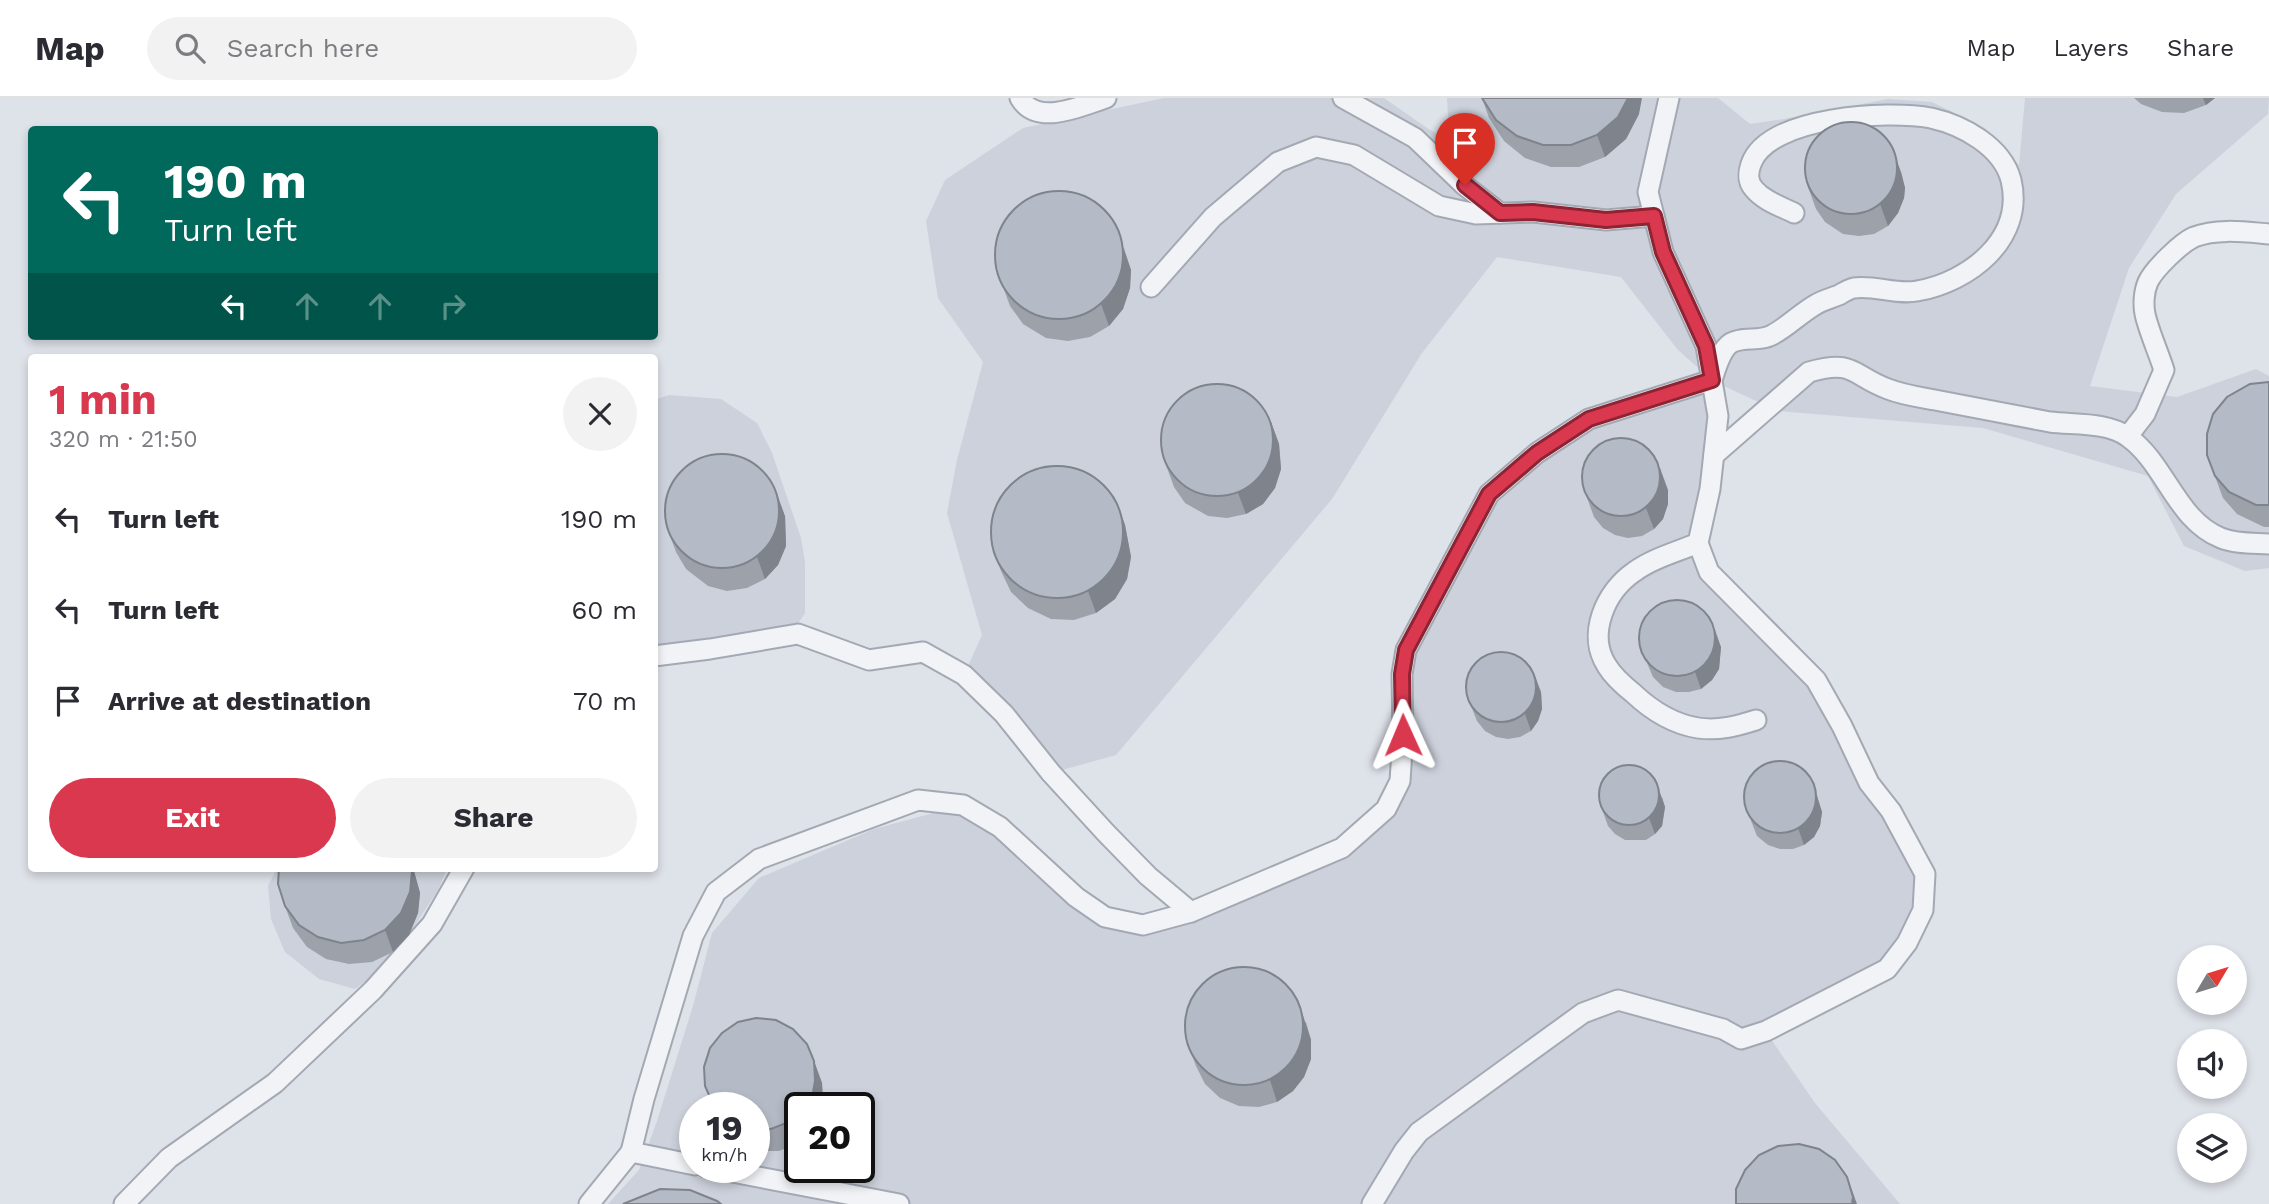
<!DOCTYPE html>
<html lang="en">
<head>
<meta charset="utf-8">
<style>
	:root { --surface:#fff; --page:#f2f2f3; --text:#2b2b33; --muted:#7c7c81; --line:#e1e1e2; --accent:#d9384f }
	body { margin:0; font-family:"Work Sans",sans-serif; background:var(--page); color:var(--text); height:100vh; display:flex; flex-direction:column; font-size:26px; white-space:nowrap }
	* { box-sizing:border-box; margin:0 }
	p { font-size:23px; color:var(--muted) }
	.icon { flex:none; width:38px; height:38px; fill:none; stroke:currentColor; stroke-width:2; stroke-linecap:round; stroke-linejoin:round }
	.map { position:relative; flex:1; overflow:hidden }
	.side { position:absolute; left:28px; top:256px; width:630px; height:518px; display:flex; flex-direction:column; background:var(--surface); border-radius:7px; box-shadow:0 4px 10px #0003 }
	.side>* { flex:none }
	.guide { position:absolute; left:28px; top:28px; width:630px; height:214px; border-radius:7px; box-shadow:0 4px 10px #0003; background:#00695c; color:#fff; overflow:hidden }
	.needle { width:46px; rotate:52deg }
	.controls { position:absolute; left:2177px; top:847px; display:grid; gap:14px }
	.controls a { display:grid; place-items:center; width:70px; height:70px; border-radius:50%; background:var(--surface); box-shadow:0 4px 10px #0003; font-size:35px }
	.speed { position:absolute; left:679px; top:994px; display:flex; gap:14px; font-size:35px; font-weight:700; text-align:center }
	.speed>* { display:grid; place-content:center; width:91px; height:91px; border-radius:50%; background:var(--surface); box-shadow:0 4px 10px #0003; line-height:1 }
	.speed small { font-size:18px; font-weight:400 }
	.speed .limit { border:4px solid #111; border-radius:10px; background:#fff; color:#111 }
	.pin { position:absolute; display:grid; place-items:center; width:60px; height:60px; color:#fff; margin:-72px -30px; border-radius:50% 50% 50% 0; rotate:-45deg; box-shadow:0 0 7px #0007 }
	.pin .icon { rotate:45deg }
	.me { position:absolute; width:77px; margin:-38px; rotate:359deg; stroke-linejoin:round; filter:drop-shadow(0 0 5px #0008) }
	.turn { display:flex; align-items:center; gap:24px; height:147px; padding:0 21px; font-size:32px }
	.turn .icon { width:91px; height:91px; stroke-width:2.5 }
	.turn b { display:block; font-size:49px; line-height:60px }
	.lanes { display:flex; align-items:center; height:66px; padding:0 21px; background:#0003; justify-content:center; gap:35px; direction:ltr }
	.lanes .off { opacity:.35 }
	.round { display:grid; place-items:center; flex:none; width:74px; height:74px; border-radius:37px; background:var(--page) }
	.headline { display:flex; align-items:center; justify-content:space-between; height:119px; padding:0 21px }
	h1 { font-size:42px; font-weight:700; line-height:52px; color:var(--accent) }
	.cta { display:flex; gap:14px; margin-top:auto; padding:14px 21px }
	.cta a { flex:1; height:80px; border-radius:42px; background:var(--accent); color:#fff; font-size:28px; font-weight:700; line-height:80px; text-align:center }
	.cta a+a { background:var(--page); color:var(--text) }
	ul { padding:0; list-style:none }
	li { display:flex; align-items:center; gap:21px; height:91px; padding:0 21px }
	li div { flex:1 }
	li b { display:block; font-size:26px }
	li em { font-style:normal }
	header { display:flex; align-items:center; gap:42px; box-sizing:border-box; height:98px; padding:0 35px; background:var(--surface); border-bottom:2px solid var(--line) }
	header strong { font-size:33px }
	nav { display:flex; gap:38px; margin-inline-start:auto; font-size:24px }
	.search { width:490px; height:63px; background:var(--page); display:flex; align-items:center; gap:18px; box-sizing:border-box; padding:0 24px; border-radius:38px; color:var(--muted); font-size:26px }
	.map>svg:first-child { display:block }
	.built { fill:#ccd1db; fill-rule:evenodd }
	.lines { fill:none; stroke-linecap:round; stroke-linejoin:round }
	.minor-casing { stroke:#a3a9b3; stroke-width:23 }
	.minor { stroke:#f1f3f7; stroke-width:19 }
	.wall { fill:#9ca1aa }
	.shaded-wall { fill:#7f838b }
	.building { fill:#b5bbc6; stroke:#7f838b; stroke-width:2 }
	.route-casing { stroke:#8d2433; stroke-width:18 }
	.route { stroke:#d9384f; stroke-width:12 }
</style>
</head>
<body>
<header>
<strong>Map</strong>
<div class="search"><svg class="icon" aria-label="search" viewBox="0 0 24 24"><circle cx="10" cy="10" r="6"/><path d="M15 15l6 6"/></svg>Search here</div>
<nav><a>Map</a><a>Layers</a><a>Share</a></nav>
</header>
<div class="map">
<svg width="2269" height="1106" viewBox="0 0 2269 1106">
	<rect width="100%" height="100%" fill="#dee2e9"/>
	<g class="built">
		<path d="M1164 0H1384L1427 30 1466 53 1448 18 1447 0H1718L1750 26 1784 21 1888 1 1932 4 1985 30 2019 67 2025 0H2269L2268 16 2176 96 2129 170 2090 288 2177 299 2256 271 2269 278V470L2245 473 2184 448 2148 378 1983 330 1778 313 1713 283 1698 445 1709 474 1816 582 1912 748 1923 812 1887 871 1766 934 1815 1005 1900 1106H608L639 1072 657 1023 693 908 712 835 759 780 874 731 963 707 1076 799 1143 827 1342 750 1400 684 1402 576 1489 396 1589 321 1712 282 1678 252 1621 179 1497 159 1422 255 1332 401 1116 657 1051 675 964 577 982 537 947 415 957 362 983 264 938 200 926 123 945 82 1023 30ZM695 1010H754V1069H695ZM800 1010H859V1069H800Z"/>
		<path d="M669 297 721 301 757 325 772 355 801 440 805 465V515L793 533 655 561 654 302Z"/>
		<path d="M277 770H447L438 792 389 867 355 891 319 881 285 854 271 821 268 788Z"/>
	</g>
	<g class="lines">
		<g class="minor-casing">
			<g id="minor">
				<path d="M1020 0C1037 29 1081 8 1106 0"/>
				<path d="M1343 0 1415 40 1464 87 1500 115"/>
				<path d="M1151 189 1213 119 1278 64 1316 49 1354 57 1439 108 1476 116 1533 114 1606 122 1654 118"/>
				<path d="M2128 338 2145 316 2164 272C2159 256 2148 231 2145 216 2143 206 2144 193 2148 184 2154 171 2181 145 2194 139 2217 130 2246 134 2269 136"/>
				<path d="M1714 357 1809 274C1855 261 1851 277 1888 291 1903 297 1919 299 1935 302 1973 309 2012 317 2050 324 2074 327 2108 324 2128 339 2166 366 2176 422 2221 440 2236 446 2253 445 2269 446"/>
				<path d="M1698 445C1677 454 1653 460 1634 474 1606 493 1586 536 1607 568 1613 578 1623 587 1633 595 1651 612 1673 626 1698 630 1719 633 1737 628 1756 622"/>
				<path d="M654 558 710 551 798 536 869 562 923 554 964 577 1004 616 1051 675 1106 735 1148 778 1191 814"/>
				<path d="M631 1054 695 1067"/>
				<path d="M706 1069 899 1106"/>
				<path d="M124 1106 169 1060 275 985 373 892 432 826 464 770"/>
				<path d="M589 1106 631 1054 644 1001 693 838 716 794 759 761 918 702 963 707 1000 729 1076 799 1105 819 1143 827 1191 814 1342 750 1386 711 1400 683 1403 637 1402 576 1406 552 1489 396 1537 355 1589 321 1712 282C1716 271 1720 252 1731 245 1743 238 1760 244 1772 237 1786 230 1801 215 1815 207 1823 202 1832 200 1839 197 1844 194 1849 191 1854 190 1875 187 1896 197 1917 193 1969 184 2025 141 2011 82 2002 48 1962 27 1931 20 1888 12 1768 18 1751 66 1748 75 1747 83 1754 91 1764 103 1780 108 1794 115"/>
				<path d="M1372 1106 1404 1053 1419 1034 1583 915 1618 902 1723 931 1741 941 1766 933 1887 871 1907 845 1923 812 1925 776 1891 713 1869 685 1842 628 1816 582 1709 474 1698 445 1710 391 1718 318 1706 248 1663 154 1648 94 1669 0"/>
			</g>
		</g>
		<use href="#minor" class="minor"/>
	</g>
	<g class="wall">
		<path d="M1482 0 1639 16 1626 41 1605 59 1579 69H1551L1525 60 1504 43 1489 20Z"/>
		<path d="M2134 0H2215L2206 7 2184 15 2162 14 2141 6Z"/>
		<path d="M1901 74 1905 90 1904 100 1898 115 1888 128 1874 136 1859 138 1843 136 1825 124 1816 111 1808 89Z"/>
		<path d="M1124 150 1131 172 1130 190 1123 211 1109 228 1090 239 1068 243 1046 240 1023 226 1010 208 1002 186Z"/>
		<path d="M2269 284V429H2264L2237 416 2223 400 2207 357Z"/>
		<path d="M1271 324 1279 346 1281 371 1275 390 1263 406 1246 416 1227 420 1208 418 1185 405 1174 389 1166 367Z"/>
		<path d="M1668 392V406L1663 421 1654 431 1642 438 1628 440 1615 437 1603 430 1594 419 1586 397Z"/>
		<path d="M1117 405 1125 427 1131 459 1127 481 1115 501 1096 515 1074 522 1051 521 1028 510 1011 494 1001 473 993 452Z"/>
		<path d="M785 418 786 448 778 467 765 481 747 490 727 493 708 488 686 471 676 454 668 432Z"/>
		<path d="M1721 549 1719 571 1712 582 1701 591 1689 594H1676L1663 589 1653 579 1641 551Z"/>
		<path d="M1541 594 1542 611 1538 623 1531 633 1520 639 1508 641 1496 639 1485 633 1477 623 1466 595Z"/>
		<path d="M1813 685 1822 714 1820 728 1814 739 1804 747 1793 751H1780L1768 747 1757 738 1746 710Z"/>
		<path d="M1662 699 1665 709 1662 728 1655 736 1646 742H1625L1615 736 1608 728 1602 711Z"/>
		<path d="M279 770H413L420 795 418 815 409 837 393 854 372 864 349 866 326 861 307 849 293 830 285 808Z"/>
		<path d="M1306 924 1311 942V961L1304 979 1293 993 1277 1004 1259 1009 1239 1008 1220 1000 1205 986 1196 968 1188 946Z"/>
		<path d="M814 963 822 985 823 1004 797 1046 779 1053H759L754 1051V1010H713L705 988Z"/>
	</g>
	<g class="shaded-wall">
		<path d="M1628 0H1642L1639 16 1626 41 1605 59 1597 37Z"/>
		<path d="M2203 0H2215L2206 7Z"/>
		<path d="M1893 52 1901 74 1905 90 1904 100 1898 115 1888 128 1880 106Z"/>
		<path d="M1116 129 1131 172 1130 190 1123 211 1109 228 1101 206Z"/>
		<path d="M1271 324 1279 346 1281 371 1275 390 1263 406 1246 416 1238 395Z"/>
		<path d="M1660 370 1668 392V406L1663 421 1654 431 1646 410Z"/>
		<path d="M777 396 785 418 786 448 778 467 765 481 757 459Z"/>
		<path d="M1117 405 1125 427 1131 459 1127 481 1115 501 1096 515 1088 493Z"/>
		<path d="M1715 532 1721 549 1719 571 1712 582 1701 591 1695 574Z"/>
		<path d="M1535 578 1541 594 1542 611 1538 623 1531 633 1525 616Z"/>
		<path d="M1656 683 1665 709 1662 728 1655 736 1649 720Z"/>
		<path d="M1813 685 1822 714 1820 728 1814 739 1804 747 1798 730Z"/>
		<path d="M411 770H413L414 773 420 795 418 815 409 837 393 854 385 832Z"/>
		<path d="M1298 902 1311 942V961L1304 979 1293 993 1277 1004 1270 982Z"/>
		<path d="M814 963 822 985 823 1004 822 1010H804Z"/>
		<path d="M800 1015V1043L797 1046 789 1024Z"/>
		<path d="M1847 1079 1857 1106H1852Z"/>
	</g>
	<g class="building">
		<path d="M1482 0H1628L1618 19 1597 37 1571 47H1543L1517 38 1496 22Z"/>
		<circle cx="1851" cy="70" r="46"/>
		<circle cx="1059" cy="157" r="64"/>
		<path d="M2269 284V407H2256L2229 394 2215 378 2207 357V336L2213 316 2227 299 2250 286Z"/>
		<circle cx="1217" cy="342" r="56"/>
		<circle cx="1621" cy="379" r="39"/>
		<circle cx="722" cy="413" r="57"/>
		<circle cx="1057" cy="434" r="66"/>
		<circle cx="1677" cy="540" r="38"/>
		<circle cx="1501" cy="589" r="35"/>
		<circle cx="1780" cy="699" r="36"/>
		<circle cx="1629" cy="697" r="30"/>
		<path d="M279 770H411L412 773 410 794 401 815 385 832 364 842 341 845 318 839 299 827 285 808 278 786Z"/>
		<circle cx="1244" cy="928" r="59"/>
		<path d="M756 920 776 922 793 931 807 946 814 963 815 983 813 994 804 1010H800V1015L789 1024 771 1031H754V1010H716L713 1006 705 988 704 969 710 950 722 935 738 924Z"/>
		<path d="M1799 1046 1819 1051 1835 1062 1847 1079 1853 1099 1852 1106H1736V1091L1745 1072 1759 1057 1778 1048Z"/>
		<path d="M660 1091 690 1092 717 1103 721 1106H623Z"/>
	</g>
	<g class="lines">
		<g class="route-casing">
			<path id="route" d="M1403 637 1402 576 1406 552 1489 396 1537 355 1589 321 1712 282 1706 248 1663 154 1654 118 1606 122 1533 114 1500 115 1465 87"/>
		</g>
		<use href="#route" class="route"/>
	</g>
</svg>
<div class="controls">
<a><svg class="needle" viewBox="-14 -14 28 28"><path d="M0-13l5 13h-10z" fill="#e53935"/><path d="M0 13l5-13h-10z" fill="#7c7c81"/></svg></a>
<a><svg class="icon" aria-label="sound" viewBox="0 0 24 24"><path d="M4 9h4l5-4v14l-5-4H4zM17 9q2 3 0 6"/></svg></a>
<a><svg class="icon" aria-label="layers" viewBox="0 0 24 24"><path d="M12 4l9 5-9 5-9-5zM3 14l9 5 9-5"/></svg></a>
</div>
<div class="speed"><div>19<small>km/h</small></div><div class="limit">20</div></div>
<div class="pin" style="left:1465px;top:87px;background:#d93025"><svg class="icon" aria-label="arrive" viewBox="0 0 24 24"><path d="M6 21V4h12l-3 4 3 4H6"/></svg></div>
<svg class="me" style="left:1403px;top:637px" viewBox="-20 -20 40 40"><path d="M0-17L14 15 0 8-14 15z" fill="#d9384f" stroke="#fff" stroke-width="4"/></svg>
<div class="guide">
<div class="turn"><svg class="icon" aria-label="left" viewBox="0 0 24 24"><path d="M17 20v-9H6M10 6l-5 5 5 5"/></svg><div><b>190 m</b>Turn left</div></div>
<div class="lanes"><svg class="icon" aria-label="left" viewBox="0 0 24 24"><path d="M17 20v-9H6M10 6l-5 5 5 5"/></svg><svg class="icon off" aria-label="ahead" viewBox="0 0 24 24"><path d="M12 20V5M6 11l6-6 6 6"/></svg><svg class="icon off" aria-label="ahead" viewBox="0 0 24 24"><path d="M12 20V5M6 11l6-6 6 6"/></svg><svg class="icon off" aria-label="right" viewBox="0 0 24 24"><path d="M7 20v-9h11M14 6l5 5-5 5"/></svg></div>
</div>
<section class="side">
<div class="headline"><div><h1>1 min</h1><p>320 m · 21:50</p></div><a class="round"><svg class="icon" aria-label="close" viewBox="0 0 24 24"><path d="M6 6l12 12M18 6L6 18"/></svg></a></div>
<ul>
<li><svg class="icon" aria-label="left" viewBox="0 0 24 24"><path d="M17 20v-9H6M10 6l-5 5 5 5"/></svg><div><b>Turn left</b></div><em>190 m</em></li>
<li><svg class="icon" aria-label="left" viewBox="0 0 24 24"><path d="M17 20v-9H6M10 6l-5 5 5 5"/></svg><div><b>Turn left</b></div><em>60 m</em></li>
<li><svg class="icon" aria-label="arrive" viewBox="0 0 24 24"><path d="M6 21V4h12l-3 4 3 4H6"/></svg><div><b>Arrive at destination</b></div><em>70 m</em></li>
</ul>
<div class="cta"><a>Exit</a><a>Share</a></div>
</section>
</div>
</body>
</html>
